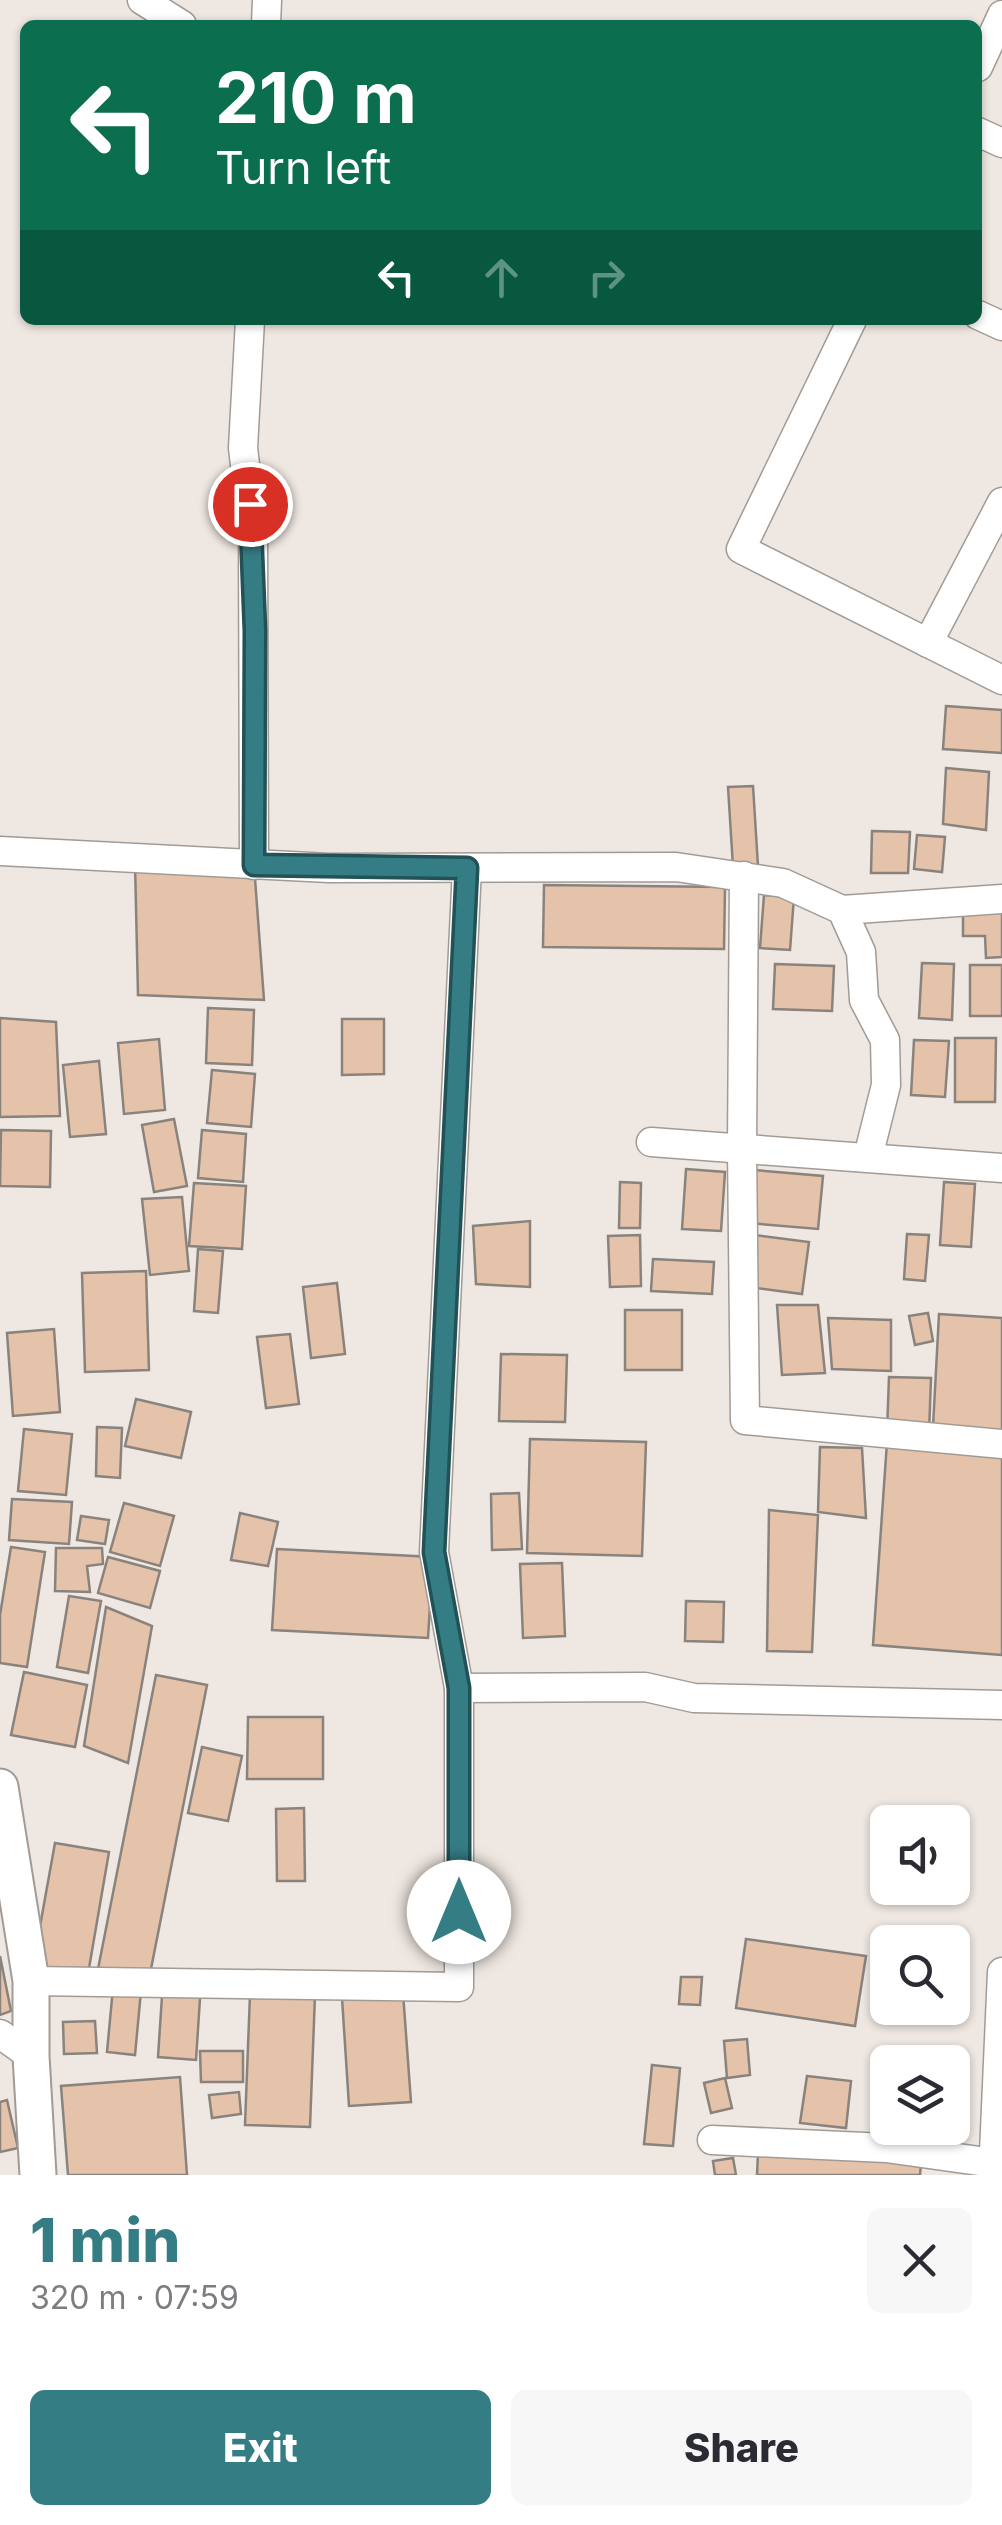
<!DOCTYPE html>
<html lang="en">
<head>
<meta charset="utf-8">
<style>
	:root { --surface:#fff; --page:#f7f7f7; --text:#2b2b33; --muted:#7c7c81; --accent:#357d85 }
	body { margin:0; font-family:Inter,sans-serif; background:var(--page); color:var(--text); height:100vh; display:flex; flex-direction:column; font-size:38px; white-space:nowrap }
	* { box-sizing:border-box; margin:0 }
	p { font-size:32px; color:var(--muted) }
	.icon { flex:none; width:55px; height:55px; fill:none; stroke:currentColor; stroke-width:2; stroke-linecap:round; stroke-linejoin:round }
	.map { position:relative; height:2175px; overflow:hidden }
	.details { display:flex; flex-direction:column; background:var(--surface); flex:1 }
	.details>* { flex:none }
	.guide { position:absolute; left:20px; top:20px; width:962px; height:305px; border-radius:15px; box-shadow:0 2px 8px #0004; background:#0b6e4f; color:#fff; overflow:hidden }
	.fabs { position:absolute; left:870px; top:1805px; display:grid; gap:20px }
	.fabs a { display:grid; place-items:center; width:100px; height:100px; border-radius:15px; background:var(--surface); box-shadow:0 2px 8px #0004; font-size:50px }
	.pin { position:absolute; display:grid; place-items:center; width:85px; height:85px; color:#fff; margin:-42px; border:5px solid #fff; border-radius:50%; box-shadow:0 2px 10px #0007 }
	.me { position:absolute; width:110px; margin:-55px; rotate:0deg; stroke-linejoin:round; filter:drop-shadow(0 0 8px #0008) }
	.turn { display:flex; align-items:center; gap:35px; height:210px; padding:0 30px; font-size:45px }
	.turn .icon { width:130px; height:130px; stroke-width:2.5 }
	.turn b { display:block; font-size:70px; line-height:85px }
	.lanes { display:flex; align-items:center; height:95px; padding:0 30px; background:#0003; justify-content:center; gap:50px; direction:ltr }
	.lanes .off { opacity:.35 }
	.round { display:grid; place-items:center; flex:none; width:105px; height:105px; border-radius:15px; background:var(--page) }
	.overview { display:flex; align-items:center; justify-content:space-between; height:170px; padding:0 30px }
	h1 { font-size:60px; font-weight:800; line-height:75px; color:var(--accent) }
	.action { display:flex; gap:20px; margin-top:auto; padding:20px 30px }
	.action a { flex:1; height:115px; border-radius:15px; background:var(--accent); color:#fff; font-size:40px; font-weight:800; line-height:115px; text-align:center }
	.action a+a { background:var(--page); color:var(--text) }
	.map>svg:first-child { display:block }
	.building { fill:#e4c3aa; stroke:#8a837d; stroke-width:2.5 }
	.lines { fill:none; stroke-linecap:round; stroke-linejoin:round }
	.minor-casing { stroke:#a29b95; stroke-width:31 }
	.tertiary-casing { stroke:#a29b95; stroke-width:39 }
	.minor { stroke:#fff; stroke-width:28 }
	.tertiary { stroke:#fff; stroke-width:35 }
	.route-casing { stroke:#225156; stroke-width:25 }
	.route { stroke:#357d85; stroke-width:18 }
</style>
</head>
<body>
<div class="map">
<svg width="1002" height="2175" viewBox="0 0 1002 2175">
	<rect width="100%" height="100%" fill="#efe7e1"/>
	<g class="building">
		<path d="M946 706 1002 710V753L943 749Z"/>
		<path d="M946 768 989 772 986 830 943 824Z"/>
		<path d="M753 786 758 866 733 867 728 787Z"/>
		<path d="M872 831 910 832 908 873H871Z"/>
		<path d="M917 835 945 837 942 872 914 869Z"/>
		<path d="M135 863 254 865 264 1000 138 995Z"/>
		<path d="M544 885 725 887 724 949 543 947Z"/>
		<path d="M764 895 794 897 790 950 760 948Z"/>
		<path d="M1002 910V957L986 958 985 936H963V911Z"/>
		<path d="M922 963 954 964 952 1020 919 1018Z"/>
		<path d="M775 964 834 966 832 1011 773 1009Z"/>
		<rect x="970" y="965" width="32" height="51"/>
		<path d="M208 1008 254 1010 252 1065 206 1063Z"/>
		<path d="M0 1018 56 1022 60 1116 0 1117Z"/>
		<path d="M342 1019H384V1074L342 1075Z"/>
		<path d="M955 1038H996L995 1102H955Z"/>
		<path d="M159 1039 165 1110 124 1114 118 1043Z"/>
		<path d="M914 1040 949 1041 945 1097 911 1095Z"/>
		<path d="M99 1061 106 1134 70 1137 63 1065Z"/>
		<path d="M212 1070 255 1074 251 1127 207 1123Z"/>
		<path d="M174 1119 187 1186 154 1192 142 1125Z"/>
		<path d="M1 1130 51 1131 50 1187 0 1186Z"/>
		<path d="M202 1130 246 1134 243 1182 198 1178Z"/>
		<path d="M686 1169 725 1172 721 1231 682 1229Z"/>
		<path d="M754 1170 823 1176 818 1229 749 1223Z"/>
		<path d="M620 1182 641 1183 640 1228H619Z"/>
		<path d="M944 1182 975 1184 971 1247 940 1245Z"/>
		<path d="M194 1183 246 1186 242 1249 189 1246Z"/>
		<path d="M182 1197 189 1271 150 1275 142 1199Z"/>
		<path d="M530 1221V1287L476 1284 473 1226Z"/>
		<path d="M907 1234 929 1235 925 1281 904 1279Z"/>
		<path d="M640 1235 641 1286 610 1287 608 1236Z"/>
		<path d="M755 1235 809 1242 802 1294 749 1287Z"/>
		<path d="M198 1249 223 1251 218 1313 194 1311Z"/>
		<path d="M653 1259 714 1262 712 1294 651 1291Z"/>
		<path d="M146 1271 149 1370 85 1372 82 1273Z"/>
		<path d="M337 1283 345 1354 311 1358 303 1287Z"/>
		<path d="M777 1305H818L825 1373 782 1375Z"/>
		<rect x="625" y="1310" width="57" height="60"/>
		<path d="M928 1313 933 1341 915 1345 909 1316Z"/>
		<path d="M939 1314 1002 1318V1432L933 1427Z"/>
		<path d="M828 1318 891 1320V1371L832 1369Z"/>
		<path d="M54 1329 60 1412 13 1416 7 1333Z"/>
		<path d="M290 1334 299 1404 266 1408 257 1337Z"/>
		<path d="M501 1354 567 1355 565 1422 499 1421Z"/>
		<path d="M889 1377 931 1378 929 1433 887 1431Z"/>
		<path d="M136 1399 191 1412 181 1458 125 1446Z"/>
		<path d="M97 1427 122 1428 120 1478 96 1476Z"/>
		<path d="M24 1429 72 1434 66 1495 18 1491Z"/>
		<path d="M530 1439 646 1442 642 1556 527 1553Z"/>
		<path d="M887 1442 1002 1451V1655L873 1645Z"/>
		<path d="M820 1447 862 1448 866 1518 818 1512Z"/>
		<path d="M519 1493 522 1549 492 1550 491 1494Z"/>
		<path d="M12 1499 72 1502 69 1544 9 1540Z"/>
		<path d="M124 1503 174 1516 160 1566 110 1552Z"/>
		<path d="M769 1510 818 1515 812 1652 767 1651Z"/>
		<path d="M240 1513 278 1522 268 1566 231 1560Z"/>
		<path d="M81 1516 109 1520 105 1544 77 1540Z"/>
		<path d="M11 1547 45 1552 27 1667 0 1663V1615Z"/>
		<path d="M56 1548H102L103 1564 87 1566 90 1592 55 1591Z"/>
		<path d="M277 1549 433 1557 428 1638 272 1630Z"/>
		<path d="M108 1557 160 1571 150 1608 98 1593Z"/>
		<path d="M562 1563 565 1636 523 1638 520 1564Z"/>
		<path d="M69 1596 101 1601 88 1673 57 1667Z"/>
		<path d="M686 1601 724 1602 723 1642 685 1641Z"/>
		<path d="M106 1607 152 1626 128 1763 84 1746Z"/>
		<path d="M24 1672 87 1685 75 1747 11 1735Z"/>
		<path d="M156 1675 207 1685 149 1979 98 1969Z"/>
		<path d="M248 1717H323V1779H247Z"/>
		<path d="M202 1747 242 1756 228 1821 188 1813Z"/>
		<path d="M304 1808 305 1881H277L276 1809Z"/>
		<path d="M55 1843 109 1852 88 1974 33 1965Z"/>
		<path d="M746 1939 866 1956 855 2026 736 2008Z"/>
		<path d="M0 1956 11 2011 0 2015Z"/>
		<path d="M681 1977H702L700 2005 679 2004Z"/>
		<path d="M163 1981 201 1983 196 2060 158 2057Z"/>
		<path d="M113 1988 141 1991 135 2055 107 2052Z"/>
		<path d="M403 1993 411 2102 349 2106 342 1998Z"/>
		<path d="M250 1994 315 1995 310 2127 245 2125Z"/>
		<path d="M95 2021 97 2053 64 2054 63 2022Z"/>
		<path d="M747 2039 750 2075 727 2078 724 2041Z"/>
		<path d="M200 2051H243V2082H201Z"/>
		<path d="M652 2065 680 2068 673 2146 644 2144Z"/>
		<path d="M807 2076 851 2081 846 2128 800 2123Z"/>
		<path d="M180 2077 187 2175H68L61 2086Z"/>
		<path d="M725 2078 732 2108 711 2113 704 2083Z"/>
		<path d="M239 2092 241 2114 212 2118 209 2095Z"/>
		<path d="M7 2100 18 2148 0 2152V2102Z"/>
		<path d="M758 2153 921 2164 920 2175H757Z"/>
		<path d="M733 2158 736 2175H715L713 2161Z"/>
	</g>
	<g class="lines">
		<g class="minor-casing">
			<g id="minor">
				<path d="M142 0 182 25"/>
				<path d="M266 25 267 0"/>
				<path d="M978 67 1002 15"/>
				<path d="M978 132 1002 143"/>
				<path d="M978 315 1002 326"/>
				<path d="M250 320 243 448 253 531 254 865"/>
				<path d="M852 320 741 549 1002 680"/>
				<path d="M928 643 1002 502"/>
				<path d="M0 851 329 868 676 867 783 883 842 910 861 952 864 1000 885 1040 886 1085 868 1157"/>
				<path d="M744 876 742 1149 745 1420 1002 1444"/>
				<path d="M842 910 1002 899"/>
				<path d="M651 1142 1002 1168"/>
				<path d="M459 1688 645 1687 694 1698 1002 1705"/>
				<path d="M31 1981 459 1987V1688L434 1552 467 868"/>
				<path d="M0 2034 31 2056"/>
				<path d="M712 2140 886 2148 994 2163"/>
				<path d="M993 2175 1002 1972"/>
			</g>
		</g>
		<g class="tertiary-casing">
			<path id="tertiary" d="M0 1787 31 1981V2056L38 2175"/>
		</g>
		<use href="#minor" class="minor"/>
		<use href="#tertiary" class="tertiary"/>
	</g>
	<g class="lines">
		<g class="route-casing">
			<path id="route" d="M250 504 255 631 254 865 467 868 434 1552 459 1688V1912"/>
		</g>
		<use href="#route" class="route"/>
	</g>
</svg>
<div class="fabs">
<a><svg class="icon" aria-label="sound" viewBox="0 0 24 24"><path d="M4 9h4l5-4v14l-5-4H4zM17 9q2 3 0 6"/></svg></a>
<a><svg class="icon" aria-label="search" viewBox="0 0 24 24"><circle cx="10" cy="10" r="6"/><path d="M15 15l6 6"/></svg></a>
<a><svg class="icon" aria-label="layers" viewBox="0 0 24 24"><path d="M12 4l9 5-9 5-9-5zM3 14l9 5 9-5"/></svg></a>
</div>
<div class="pin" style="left:250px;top:504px;background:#d93025"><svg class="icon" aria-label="arrive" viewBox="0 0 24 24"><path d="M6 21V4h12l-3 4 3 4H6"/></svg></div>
<svg class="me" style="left:459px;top:1912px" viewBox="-20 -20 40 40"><circle r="19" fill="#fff"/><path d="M0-13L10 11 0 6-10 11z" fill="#357d85"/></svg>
<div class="guide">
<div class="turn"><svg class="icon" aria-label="left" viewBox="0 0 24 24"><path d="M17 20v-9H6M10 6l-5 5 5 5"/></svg><div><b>210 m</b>Turn left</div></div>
<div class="lanes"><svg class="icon" aria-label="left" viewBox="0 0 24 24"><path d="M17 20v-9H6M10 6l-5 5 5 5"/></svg><svg class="icon off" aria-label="ahead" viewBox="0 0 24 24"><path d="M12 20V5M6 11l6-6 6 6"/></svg><svg class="icon off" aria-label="right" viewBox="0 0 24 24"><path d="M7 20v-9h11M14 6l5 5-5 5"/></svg></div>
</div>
</div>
<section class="details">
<div class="overview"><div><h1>1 min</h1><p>320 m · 07:59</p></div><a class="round"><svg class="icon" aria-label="close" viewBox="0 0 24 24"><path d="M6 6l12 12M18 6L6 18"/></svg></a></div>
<div class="action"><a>Exit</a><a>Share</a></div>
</section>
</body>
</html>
